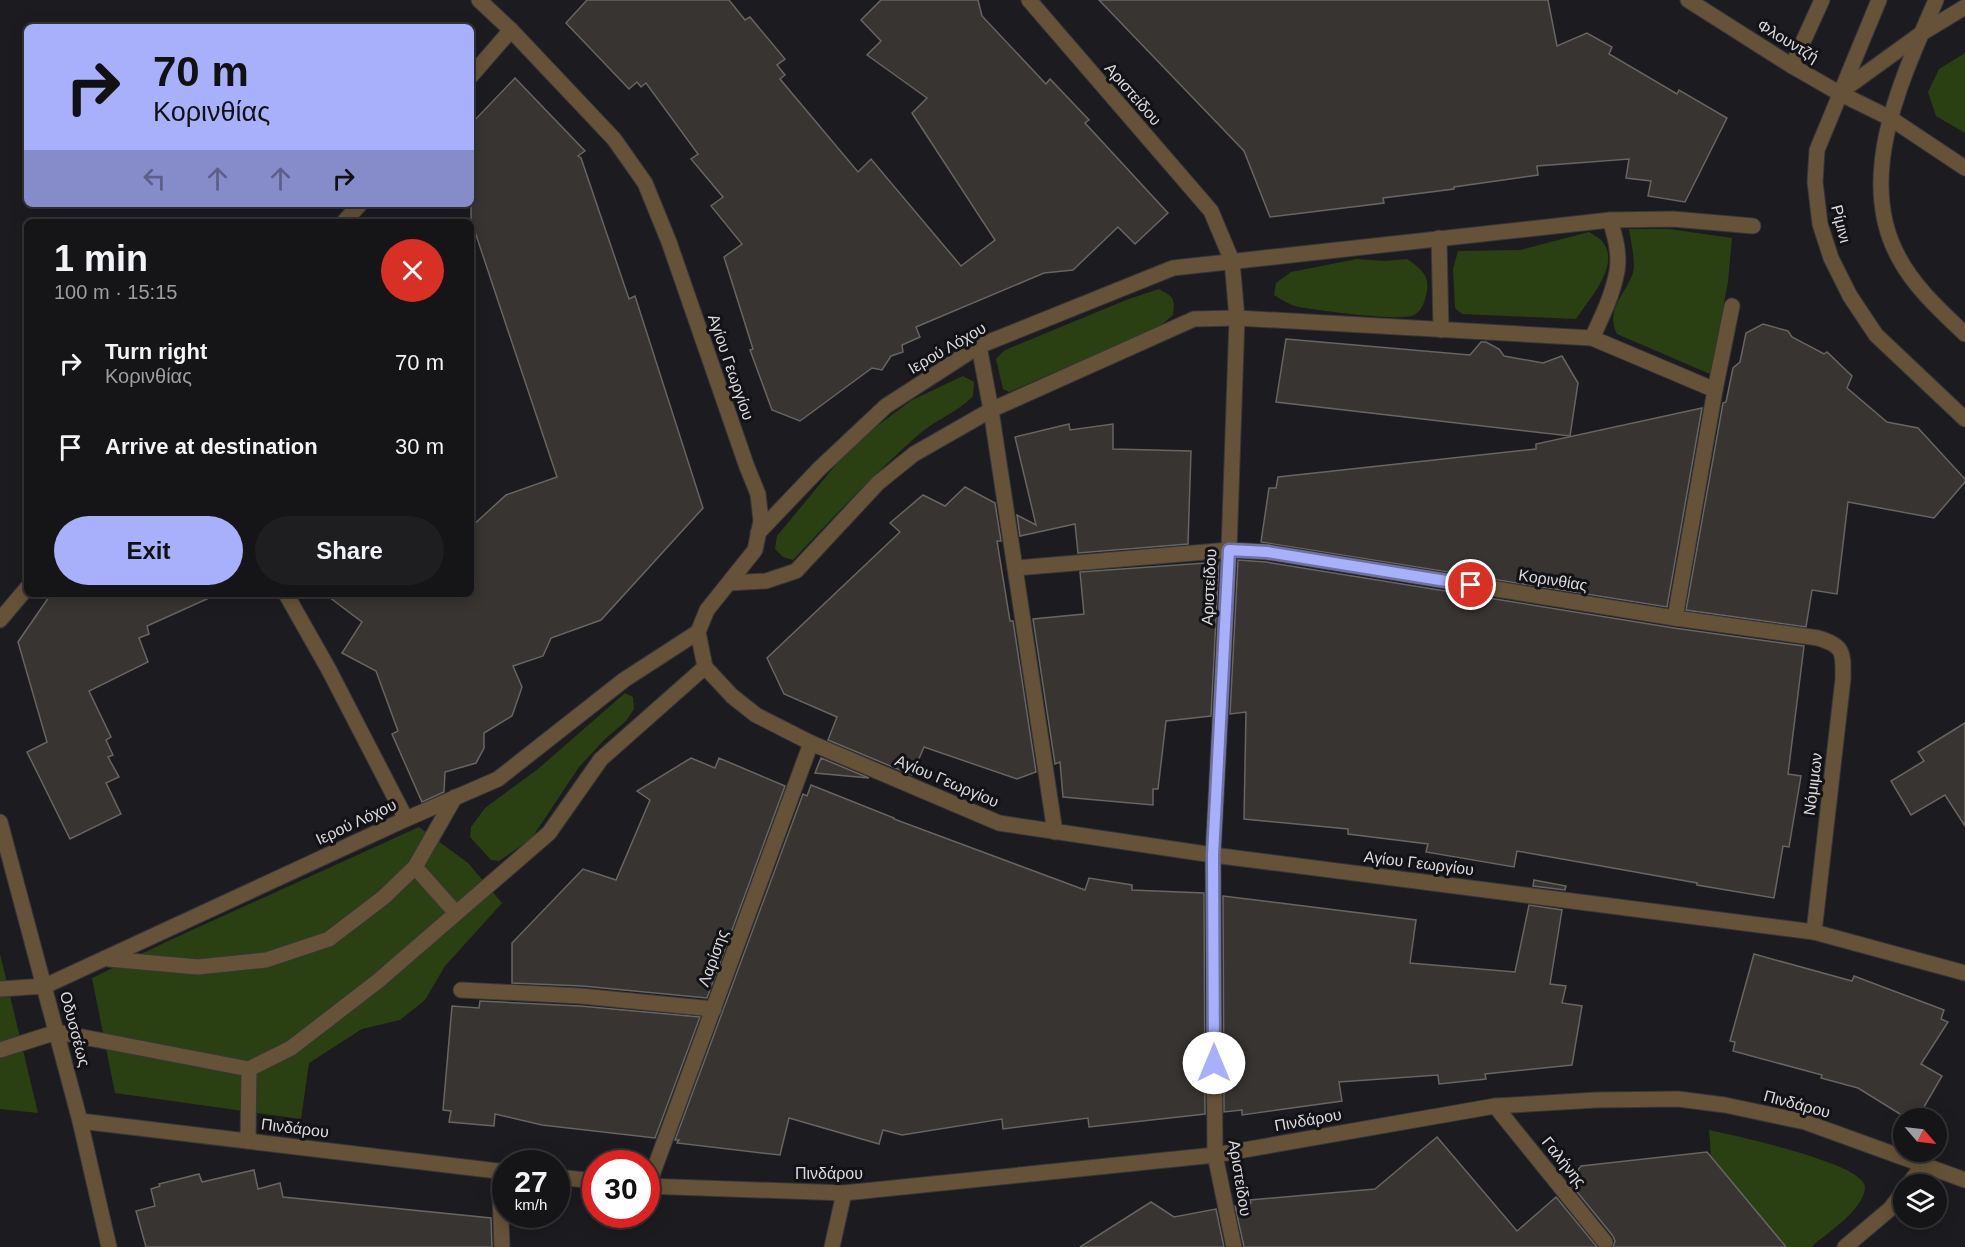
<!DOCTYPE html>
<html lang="en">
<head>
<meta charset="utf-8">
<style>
	:root { --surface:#151417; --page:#1e1d20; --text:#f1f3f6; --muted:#9d9ea1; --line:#343336; --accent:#a8b0fc }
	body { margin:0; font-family:Helvetica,sans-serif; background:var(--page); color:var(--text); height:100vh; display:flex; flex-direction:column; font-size:22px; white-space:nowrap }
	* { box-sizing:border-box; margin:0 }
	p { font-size:20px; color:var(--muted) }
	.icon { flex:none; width:33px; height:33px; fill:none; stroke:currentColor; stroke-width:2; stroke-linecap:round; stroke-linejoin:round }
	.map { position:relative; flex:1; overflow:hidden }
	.panel { position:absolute; left:24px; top:219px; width:450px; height:378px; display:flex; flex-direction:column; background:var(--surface); border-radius:9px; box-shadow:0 3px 15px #0003,0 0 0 2px var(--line) }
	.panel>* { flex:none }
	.top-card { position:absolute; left:24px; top:24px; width:450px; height:183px; border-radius:9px; box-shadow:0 3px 15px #0003,0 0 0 2px var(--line); background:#a8b0fc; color:#111; overflow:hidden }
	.needle { width:39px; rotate:118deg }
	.controls { position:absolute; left:1893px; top:1108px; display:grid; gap:12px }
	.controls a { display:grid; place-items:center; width:54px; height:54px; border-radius:50%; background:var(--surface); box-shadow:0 3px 15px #0003,0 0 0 2px var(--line); font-size:30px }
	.speed { position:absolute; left:492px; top:1150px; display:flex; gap:12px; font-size:30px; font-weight:700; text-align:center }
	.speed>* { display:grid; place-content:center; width:78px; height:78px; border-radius:50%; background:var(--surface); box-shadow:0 3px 15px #0003,0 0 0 2px var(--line); line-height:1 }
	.speed small { font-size:15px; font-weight:400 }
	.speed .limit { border:9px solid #d22; background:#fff; color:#111 }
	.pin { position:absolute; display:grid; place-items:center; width:51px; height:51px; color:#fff; margin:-26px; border:3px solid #fff; border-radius:50%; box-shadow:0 2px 6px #0007 }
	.me { position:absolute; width:66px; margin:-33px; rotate:0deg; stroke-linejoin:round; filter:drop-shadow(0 0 4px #0008) }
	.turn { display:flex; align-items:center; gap:21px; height:126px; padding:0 30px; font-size:27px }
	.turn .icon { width:78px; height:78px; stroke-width:2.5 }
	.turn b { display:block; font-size:42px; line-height:51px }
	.lanes { display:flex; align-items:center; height:57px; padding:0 30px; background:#0003; justify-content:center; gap:30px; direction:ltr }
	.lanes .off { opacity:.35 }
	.round { display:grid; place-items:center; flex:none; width:63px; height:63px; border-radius:32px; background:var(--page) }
	.summary { display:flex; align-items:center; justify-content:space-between; height:102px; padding:0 30px }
	h1 { font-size:36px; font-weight:800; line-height:45px }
	.primary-button { display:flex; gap:12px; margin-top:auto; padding:12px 30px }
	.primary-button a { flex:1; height:69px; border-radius:36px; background:var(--accent); color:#111; font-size:24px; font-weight:800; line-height:69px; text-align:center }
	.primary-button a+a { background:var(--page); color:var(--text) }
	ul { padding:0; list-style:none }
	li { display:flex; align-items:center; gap:18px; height:84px; padding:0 30px }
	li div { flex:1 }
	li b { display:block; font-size:22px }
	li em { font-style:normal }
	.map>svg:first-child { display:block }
	.green { fill:#2a4012 }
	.building { fill:#373431; stroke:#686461; stroke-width:1.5 }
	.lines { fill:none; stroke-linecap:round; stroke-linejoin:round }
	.minor-casing { stroke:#37363a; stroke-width:17 }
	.minor { stroke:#655238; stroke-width:15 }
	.route-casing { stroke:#6d72a4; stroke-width:15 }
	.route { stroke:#a8b0fc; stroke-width:10 }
	.labels { text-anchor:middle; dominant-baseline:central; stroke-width:6; stroke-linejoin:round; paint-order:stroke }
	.street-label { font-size:16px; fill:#dbdbdd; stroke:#131216 }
</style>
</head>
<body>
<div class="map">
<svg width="1965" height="1247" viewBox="0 0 1965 1247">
	<rect width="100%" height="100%" fill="#1c1b1f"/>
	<g class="green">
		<path d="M1965 53V133L1936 116 1928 92 1939 69Z"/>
		<path d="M1629 229H1669L1732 238 1728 282 1710 374 1617 334C1603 307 1632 289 1634 267 1634 255 1631 241 1629 229Z"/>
		<path d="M1589 232C1592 234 1598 237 1601 240 1623 263 1589 299 1576 319L1462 314 1455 308 1453 269 1458 251 1520 250Z"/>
		<path d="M1357 259 1384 261 1407 259C1419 267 1430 275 1427 291 1425 300 1423 310 1414 315 1401 322 1313 310 1295 306 1288 304 1281 299 1274 295L1276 283 1291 272Z"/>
		<path d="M1159 289C1174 297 1175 298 1173 315L1159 327 1009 392 1003 389 996 359 1005 350 1126 300Z"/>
		<path d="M963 376 974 382 973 396C956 414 934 420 917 436 873 475 833 517 793 560L783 557 775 549 777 536 853 444 912 400Z"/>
		<path d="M625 693 633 697 634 709 626 721 605 739 579 767 531 839 499 861 491 860 470 837 471 827 485 808 538 769Z"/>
		<path d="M419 827 468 863 502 903 445 966 425 1000 400 1020 362 1029 309 1063 301 1119 115 1093 92 978 168 941Z"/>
		<path d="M0 954 38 1113 0 1109Z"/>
		<path d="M1709 1130C1732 1135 1865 1163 1865 1187 1865 1209 1826 1234 1811 1247H1786L1711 1157Z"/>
	</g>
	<g class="building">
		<path d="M587 0H729L745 20 750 17 785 59 777 65 785 75 780 79 858 172 871 159 961 266 995 240 912 113 927 98 867 55 881 41 861 20 881 0H978L982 16 1046 84 1050 79 1089 120 1085 123 1168 213 1135 244 1118 227 1073 270 1044 273 916 327 920 337 902 345 903 352 891 356 882 370 872 368 800 421 772 410 750 350 753 349 724 257 742 244 711 206 723 197 691 159 698 154 646 83 641 87 637 82 629 89 566 23Z"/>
		<path d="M1099 0H1548L1557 46 1587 33 1612 47 1609 54 1677 94 1679 90 1727 118 1685 202 1648 196 1651 181 1626 178 1629 159 1537 166 1538 175 1454 187V189L1383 198 1384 203 1270 217 1244 151Z"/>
		<path d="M515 78 585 151 578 156 581 158 629 299 635 296 703 508 601 620 551 638 543 656 513 666 522 687 512 716 484 733V748L476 763 445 772 444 792 422 802 392 734 398 731 376 671 342 653 362 622 325 594H471V527L506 495 557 477 471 220V124Z"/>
		<path d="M1763 324 1788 331 1792 337 1824 354 1827 352 1852 376 1847 388 1887 422 1918 428 1965 479V482L1934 518 1848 502 1837 594 1812 590 1806 627 1686 610 1723 403 1726 402 1733 368 1740 362 1746 333Z"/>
		<path d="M1286 339 1470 355 1481 342H1486L1499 349 1504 356 1543 363 1562 356 1578 383 1570 436 1276 402Z"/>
		<path d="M1702 408 1667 607 1261 542 1269 488H1276L1278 477 1536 449V444Z"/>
		<path d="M1069 424 1070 430 1113 424V449L1191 451 1188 544 1078 553 1075 524 1020 536 1017 515 1036 525 1015 437Z"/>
		<path d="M965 487 995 503 1001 541H997L1010 621H1013L1036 772 1017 779 924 747 912 775 828 740 837 717 784 694 767 658 900 532 890 523 923 495 945 506Z"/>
		<path d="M1238 560 1266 562 1674 628 1804 646 1788 774 1801 776 1789 847 1783 846 1774 898 1697 885V883L1517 851 1514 867 1426 852 1428 844 1348 834V829L1244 819 1246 712 1230 714Z"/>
		<path d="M1219 562 1211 716 1166 721 1158 789H1153V805L1063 797 1060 762 1055 764 1033 619 1084 614 1080 572Z"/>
		<path d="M51 594H218L147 626 149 634 139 638 148 662 89 691 111 737 106 740 113 755 108 757 119 777 106 783 121 814 70 839 27 752 47 742 18 642Z"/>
		<path d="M1965 723V826L1945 795 1911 815 1891 781 1924 761 1918 752Z"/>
		<path d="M691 758 715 768 719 758 785 786 707 998 582 986 512 983V943L583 869 616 880 650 800 637 791Z"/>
		<path d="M821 758 869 778 815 773Z"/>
		<path d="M811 785 894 818V819L1085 890 1089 878 1132 885V890L1204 893 1205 1114 1089 1127 1088 1118 1003 1129 1002 1119 902 1135 883 1130 879 1144 789 1118 780 1155 677 1143 679 1140H675L803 794 807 796Z"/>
		<path d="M1534 880 1566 886 1565 890 1533 886Z"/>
		<path d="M1223 896 1416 920 1410 963 1515 972 1529 905 1562 910 1550 984 1566 986 1562 1003 1582 1006 1572 1065 1485 1074 1486 1079 1439 1084 1438 1075 1339 1082 1342 1101 1242 1115V1110L1224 1112Z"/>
		<path d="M1754 954 1852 981 1854 976 1944 1010 1941 1019 1948 1022 1921 1064 1942 1076 1917 1119H1908L1858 1088 1821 1078 1822 1075 1733 1051 1735 1042 1730 1041Z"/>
		<path d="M480 1001 580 1006 700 1017 655 1138 542 1125 495 1114 494 1126 449 1122 451 1111 443 1110 452 1006 479 1008Z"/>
		<path d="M1437 1137 1517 1231 1556 1197 1597 1247H1244L1235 1206 1251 1203 1250 1200 1375 1189Z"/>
		<path d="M1707 1152 1786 1247H1613L1615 1241 1613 1236 1569 1182 1581 1166Z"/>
		<path d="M254 1170 258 1189 280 1183 283 1197 491 1218 492 1247H146L136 1211 155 1206 151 1189 160 1186 159 1184 199 1174 202 1182Z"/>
		<path d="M1151 1202 1174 1217 1216 1209 1224 1247H1080Z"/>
	</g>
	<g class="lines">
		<g class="minor-casing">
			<g id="minor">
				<path d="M479 0 511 30 614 139 645 183 669 242 747 467 758 494 761 521 755 550 707 610 698 632 705 667 732 696 756 715 811 743 999 823 1213 855 1814 932 1965 973"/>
				<path d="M1029 0 1211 211 1232 261 1237 318 1229 550 1213 855 1215 1155 1234 1247"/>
				<path d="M1688 0 1792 66 1839 93 1890 118 1965 168"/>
				<path d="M1879 0 1817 150 1815 182 1820 224 1831 258 1850 296 1876 335 1965 419"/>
				<path d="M1936 0C1903 76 1854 177 1899 258 1915 288 1941 311 1965 334"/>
				<path d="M1792 66 1822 0"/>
				<path d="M471 76 511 30"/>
				<path d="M1839 93 1922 33 1965 7"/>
				<path d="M344 222 360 204"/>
				<path d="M1439 238 1441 330"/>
				<path d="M1592 338C1602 317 1613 294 1617 271 1620 254 1615 236 1610 220"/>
				<path d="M979 346 991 410 1055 832"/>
				<path d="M758 533 819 469 886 406 979 346 1173 268 1610 220 1673 219 1753 226"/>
				<path d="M1015 568 1229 550 1267 552 1675 618 1818 638C1845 646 1843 653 1843 679L1814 932"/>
				<path d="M729 583 766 581 796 571 878 483 914 454 991 410 1194 319 1237 318 1592 338 1715 390"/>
				<path d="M286 594 329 670 406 819"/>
				<path d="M1675 618 1715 390 1732 306"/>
				<path d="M0 620 27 588"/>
				<path d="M0 822 80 1121 109 1247"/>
				<path d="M415 867 456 913"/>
				<path d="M108 959 198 967 266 960 329 939 384 897 415 867 455 797"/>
				<path d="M0 989 45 986 406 819 498 779 624 680 698 632"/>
				<path d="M461 990 581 996 714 1009"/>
				<path d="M0 1050 57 1032 249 1069 291 1048 378 981 549 833 601 759 705 667"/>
				<path d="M1495 1106 1605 1242"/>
				<path d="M80 1121 506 1172"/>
				<path d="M248 1141 249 1069"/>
				<path d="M499 1171 502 1247"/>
				<path d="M556 1177 596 1181"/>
				<path d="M1908 1185 1924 1164"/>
				<path d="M646 1186 844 1193 1215 1155 1495 1106 1596 1100 1678 1099 1725 1105 1805 1122 1965 1180"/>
				<path d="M648 1186 811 743"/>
				<path d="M832 1247 844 1193"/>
				<path d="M1845 1247 1890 1209 1904 1191"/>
			</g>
		</g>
		<use href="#minor" class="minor"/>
	</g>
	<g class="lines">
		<g class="route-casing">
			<path id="route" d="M1214 1063 1213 855 1229 550 1267 552 1471 585"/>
		</g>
		<use href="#route" class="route"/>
	</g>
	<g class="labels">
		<g class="street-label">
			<text transform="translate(1788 41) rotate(31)">Φλουντζή</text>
			<text transform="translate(1133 94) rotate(49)">Αριστείδου</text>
			<text transform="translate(1841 224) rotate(76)">Ρίμινι</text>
			<text transform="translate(947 348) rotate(-30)">Ιερού Λόχου</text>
			<text transform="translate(731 367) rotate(71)">Αγίου Γεωργίου</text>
			<text transform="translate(1553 580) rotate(9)">Κορινθίας</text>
			<text transform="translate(1209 587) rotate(-87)">Αριστείδου</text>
			<text transform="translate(947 781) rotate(23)">Αγίου Γεωργίου</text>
			<text transform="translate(1813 784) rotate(-83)">Νόμιμων</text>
			<text transform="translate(356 822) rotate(-25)">Ιερού Λόχου</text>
			<text transform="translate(1419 863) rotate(7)">Αγίου Γεωργίου</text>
			<text transform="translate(713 958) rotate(-70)">Λαρίσης</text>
			<text transform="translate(75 1029) rotate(75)">Οδυσσέως</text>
			<text transform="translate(1797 1104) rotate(15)">Πινδάρου</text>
			<text transform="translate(1308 1120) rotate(-10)">Πινδάρου</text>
			<text transform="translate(295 1128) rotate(7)">Πινδάρου</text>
			<text transform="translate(1564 1162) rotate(51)">Γαλήνης</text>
			<text x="829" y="1173">Πινδάρου</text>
			<text transform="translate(1240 1178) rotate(81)">Αριστείδου</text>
		</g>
	</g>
</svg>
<div class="controls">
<a><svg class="needle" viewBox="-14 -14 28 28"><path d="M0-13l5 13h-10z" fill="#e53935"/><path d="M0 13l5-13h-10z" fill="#9d9ea1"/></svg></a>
<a><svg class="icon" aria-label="layers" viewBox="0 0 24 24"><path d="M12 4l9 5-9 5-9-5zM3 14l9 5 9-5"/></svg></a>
</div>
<div class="speed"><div>27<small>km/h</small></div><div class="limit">30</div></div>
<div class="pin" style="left:1471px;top:585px;background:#d93025"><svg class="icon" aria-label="arrive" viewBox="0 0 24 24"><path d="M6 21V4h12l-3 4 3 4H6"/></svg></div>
<svg class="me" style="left:1214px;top:1063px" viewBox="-20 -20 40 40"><circle r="19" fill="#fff"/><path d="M0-13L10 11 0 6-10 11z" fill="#a8b0fc"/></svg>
<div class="top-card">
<div class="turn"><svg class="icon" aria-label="right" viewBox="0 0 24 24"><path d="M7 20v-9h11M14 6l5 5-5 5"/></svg><div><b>70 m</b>Κορινθίας</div></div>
<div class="lanes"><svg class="icon off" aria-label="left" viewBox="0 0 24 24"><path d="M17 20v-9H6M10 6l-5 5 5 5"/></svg><svg class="icon off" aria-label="ahead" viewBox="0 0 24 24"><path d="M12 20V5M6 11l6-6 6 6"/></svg><svg class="icon off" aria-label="ahead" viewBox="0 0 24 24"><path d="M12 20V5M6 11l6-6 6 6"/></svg><svg class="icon" aria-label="right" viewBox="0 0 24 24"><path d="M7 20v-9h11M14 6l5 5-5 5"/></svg></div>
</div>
<section class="panel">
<div class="summary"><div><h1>1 min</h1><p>100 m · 15:15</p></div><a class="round" style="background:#d93025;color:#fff"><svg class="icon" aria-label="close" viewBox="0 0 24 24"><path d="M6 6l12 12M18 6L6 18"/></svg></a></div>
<ul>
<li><svg class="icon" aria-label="right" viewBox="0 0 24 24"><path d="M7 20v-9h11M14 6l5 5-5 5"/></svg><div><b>Turn right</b><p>Κορινθίας</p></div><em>70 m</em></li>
<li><svg class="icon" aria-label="arrive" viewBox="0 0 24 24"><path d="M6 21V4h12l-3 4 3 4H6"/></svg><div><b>Arrive at destination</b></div><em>30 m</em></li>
</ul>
<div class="primary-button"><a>Exit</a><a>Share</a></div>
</section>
</div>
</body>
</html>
